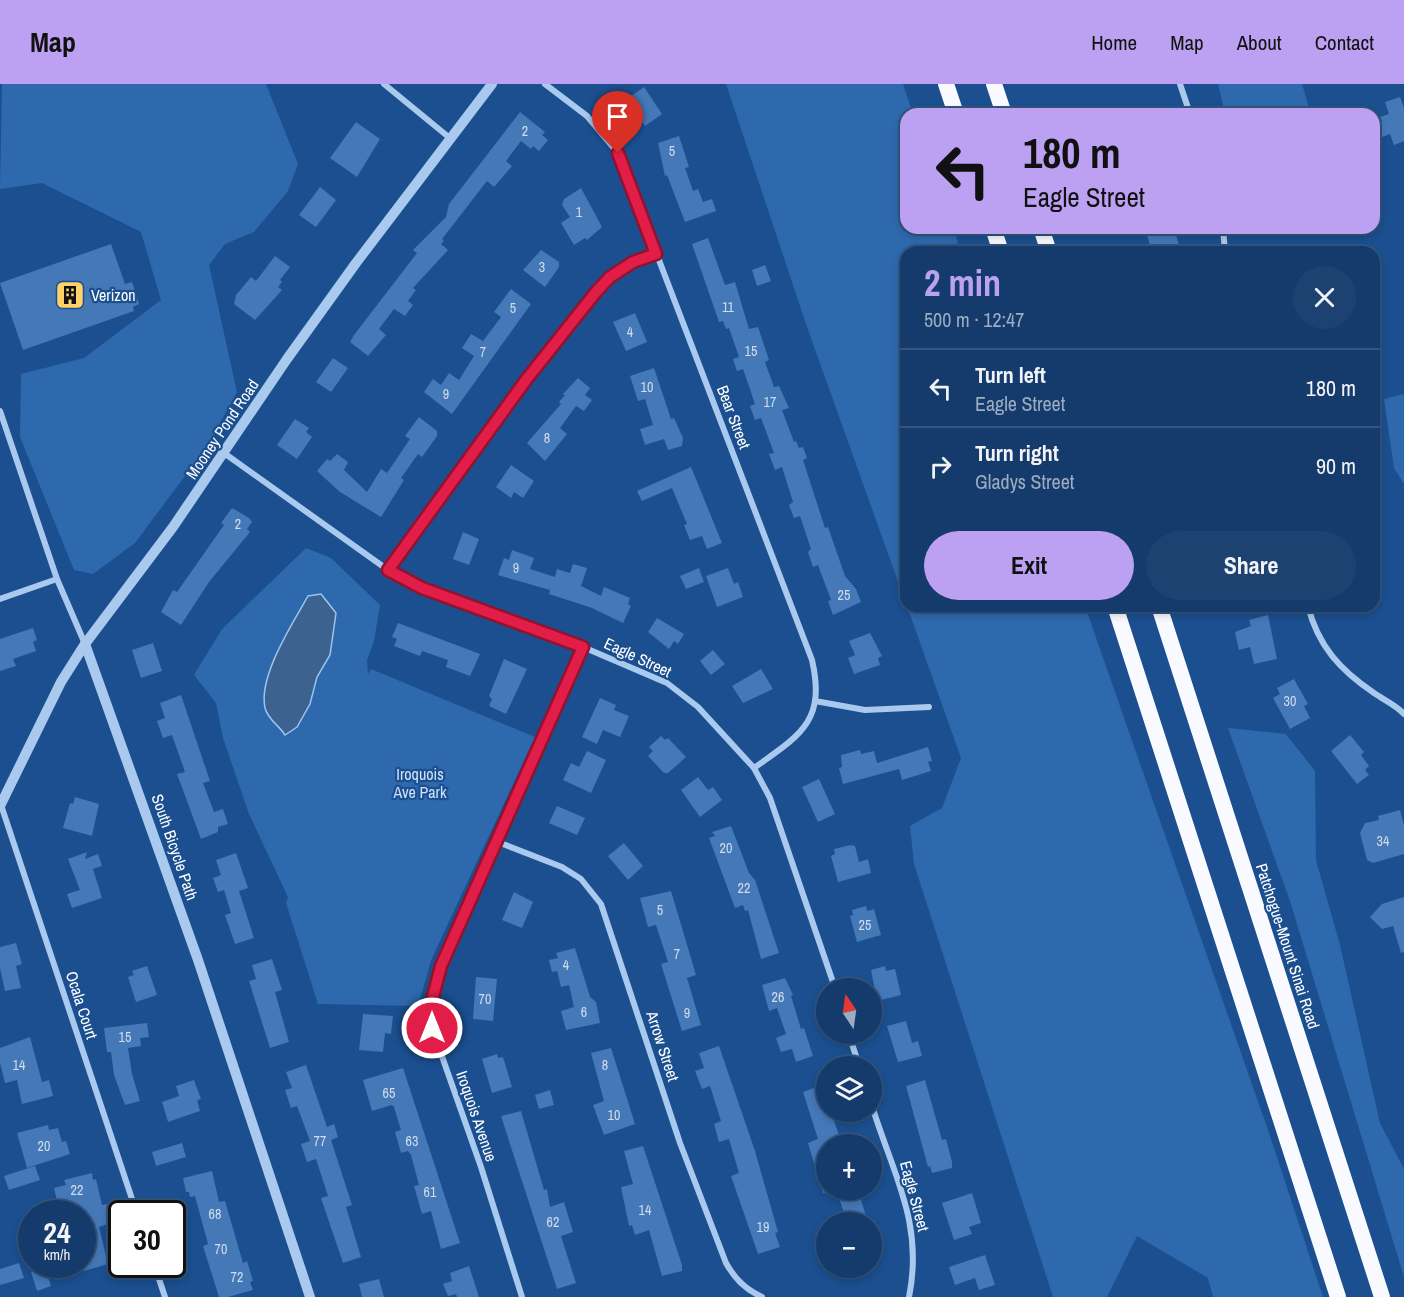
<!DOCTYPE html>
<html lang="en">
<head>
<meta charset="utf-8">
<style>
	:root { --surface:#143b6b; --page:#1d4271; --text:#f1f3f6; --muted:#9dadc1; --line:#33557e; --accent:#bca0f2 }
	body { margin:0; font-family:"Archivo Narrow",sans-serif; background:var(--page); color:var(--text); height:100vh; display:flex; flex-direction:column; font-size:22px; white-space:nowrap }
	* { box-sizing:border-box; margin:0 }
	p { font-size:20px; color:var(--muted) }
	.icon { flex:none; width:33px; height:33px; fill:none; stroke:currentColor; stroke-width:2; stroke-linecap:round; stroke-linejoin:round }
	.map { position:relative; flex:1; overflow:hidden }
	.panel { position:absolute; left:900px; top:162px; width:480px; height:366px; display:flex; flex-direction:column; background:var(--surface); border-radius:18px; box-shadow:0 3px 9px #0003,0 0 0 2px var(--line) }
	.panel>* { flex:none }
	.top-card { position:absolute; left:900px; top:24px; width:480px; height:126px; border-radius:18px; box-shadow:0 3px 9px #0003,0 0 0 2px var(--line); background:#bca0f2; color:#111; overflow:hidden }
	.needle { width:39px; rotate:347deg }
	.buttons { position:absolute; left:816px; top:894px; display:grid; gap:12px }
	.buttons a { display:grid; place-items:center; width:66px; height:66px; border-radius:50%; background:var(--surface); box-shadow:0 3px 9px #0003,0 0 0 2px var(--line); font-size:30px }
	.speed { position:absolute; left:18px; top:1116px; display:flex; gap:12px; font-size:30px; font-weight:700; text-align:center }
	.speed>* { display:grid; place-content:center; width:78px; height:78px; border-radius:50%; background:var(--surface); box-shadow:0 3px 9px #0003,0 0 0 2px var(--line); line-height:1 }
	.speed small { font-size:15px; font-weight:400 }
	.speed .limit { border:3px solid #111; border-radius:9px; background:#fff; color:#111 }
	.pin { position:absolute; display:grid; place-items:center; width:51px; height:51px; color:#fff; margin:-62px -26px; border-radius:50% 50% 50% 0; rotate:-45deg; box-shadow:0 0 6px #0007 }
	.pin .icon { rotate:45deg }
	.me { position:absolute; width:66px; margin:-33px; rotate:0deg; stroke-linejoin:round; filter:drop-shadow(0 0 4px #0008) }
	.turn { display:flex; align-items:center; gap:21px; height:126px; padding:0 24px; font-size:27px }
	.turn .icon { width:78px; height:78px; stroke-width:2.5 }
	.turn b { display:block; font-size:42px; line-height:51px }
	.round { display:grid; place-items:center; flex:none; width:63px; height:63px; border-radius:32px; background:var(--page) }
	.summary { display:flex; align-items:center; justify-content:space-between; height:102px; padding:0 24px }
	h1 { font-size:36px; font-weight:700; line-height:45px; color:var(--accent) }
	.action { display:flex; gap:12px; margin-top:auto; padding:12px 24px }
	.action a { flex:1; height:69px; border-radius:36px; background:var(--accent); color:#111; font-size:24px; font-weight:700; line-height:69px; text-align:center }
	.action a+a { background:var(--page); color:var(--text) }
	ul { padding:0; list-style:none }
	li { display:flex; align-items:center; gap:18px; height:78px; padding:0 24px; border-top:2px solid var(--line) }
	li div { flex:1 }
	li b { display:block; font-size:22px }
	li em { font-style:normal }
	header { display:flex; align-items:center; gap:36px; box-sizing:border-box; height:84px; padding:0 30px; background:var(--accent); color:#111 }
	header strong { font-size:28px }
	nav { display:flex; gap:33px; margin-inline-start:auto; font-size:21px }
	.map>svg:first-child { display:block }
	.green { fill:#2e69ad }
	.water { fill:#3c6290; stroke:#9cc4f0; stroke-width:1.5 }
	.building { fill:#4478b7 }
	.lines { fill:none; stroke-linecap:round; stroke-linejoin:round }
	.minor { stroke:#a9c9ee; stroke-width:6 }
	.tertiary { stroke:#a9c9ee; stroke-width:10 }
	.trunk { stroke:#f8faff; stroke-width:16 }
	.route-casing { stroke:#92132f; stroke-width:15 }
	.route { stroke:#e11d48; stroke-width:10 }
	.labels { text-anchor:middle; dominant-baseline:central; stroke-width:4.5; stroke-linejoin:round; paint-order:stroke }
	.number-label { font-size:14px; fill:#d0dded }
	.poi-label { font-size:16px; fill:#fff; stroke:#1b4f8f; text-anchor:start }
	.street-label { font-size:16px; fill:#fff; stroke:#1b4f8f }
	.park-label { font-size:16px; fill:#cfe3fa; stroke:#1b4f8f }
</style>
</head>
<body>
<header>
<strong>Map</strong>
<nav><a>Home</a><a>Map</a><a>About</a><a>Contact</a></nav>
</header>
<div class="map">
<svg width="1404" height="1213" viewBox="0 0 1404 1213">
	<rect width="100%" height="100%" fill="#1b4f8f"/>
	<g class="green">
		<path d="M2 0H266L298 80 288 107 254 148 225 160 209 181 237 308 208 361 135 459 93 490 74 486 20 353 21 290 84 274 161 216 141 148 42 99 0 105Z"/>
		<path d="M726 0H903L913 30H906V144H953L961 168H906V520L807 243Z"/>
		<path d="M1218 0H1302L1311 30H1225Z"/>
		<path d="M1404 310V400L1394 384 1384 315Z"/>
		<path d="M306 464 331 474 380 521 374 557 367 576 368 590 371 585 535 653 432 874 418 922 318 920 286 819 288 813 249 730 223 654 216 619 194 591 222 545Z"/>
		<path d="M907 522H1085L1269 1049 1323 1213H1213L1208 1194 1137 1152 1107 1213H1053L914 780 910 742 942 724 961 674Z"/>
		<path d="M1228 644 1286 650 1315 687 1316 776 1340 861 1380 1039 1404 1085V1193L1290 817Z"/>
	</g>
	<path class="water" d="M321 510 336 529 330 571 317 593 310 620 297 643 285 651C279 641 268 636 265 624 258 592 293 539 308 512Z"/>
	<g class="building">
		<path d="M644 3 662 30 645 42 627 15Z"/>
		<path d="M1400 13 1404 24V57L1394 61 1390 50 1379 54 1374 40 1382 37 1380 33 1389 30 1385 18Z"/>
		<path d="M520 28 545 48 542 51 548 56 539 67 533 62 531 65 521 57 506 77 512 82 501 95 494 103 487 97 442 155 444 157 441 160 448 166 413 204 416 206 408 217 413 221 405 232 394 225 379 245 386 251 368 272 350 258 354 251 417 169 413 166 446 133 449 120Z"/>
		<path d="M356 38 380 55 357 93 330 74Z"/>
		<path d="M679 52 689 83 685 84 693 107 698 105 703 118 712 115 716 127 685 138 667 91 665 92 658 59Z"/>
		<path d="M320 103 336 116 316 143 299 131Z"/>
		<path d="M581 104 602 143 587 156 585 154 574 161 561 139 570 133 562 121 564 115Z"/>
		<path d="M1145 144H1174L1181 168H1152Z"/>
		<path d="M708 154 725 201 735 198 749 245 758 243 769 276 765 278 774 303 779 302 789 324 782 326 794 358 796 357 799 364 803 363 807 374 803 376 825 444 828 443 845 492 856 505 861 518 833 531 828 517 831 516 818 481 813 483 808 468 811 465 800 432 794 434 789 421 793 418 782 383 775 386 769 370 774 369 761 334 755 336 750 322 755 320 743 285 737 287 733 275 739 273 729 244 726 245 723 237 719 238 692 160Z"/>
		<path d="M111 160 125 200 132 198 139 220 133 223 134 227 23 266 0 199Z"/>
		<path d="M541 166 559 178V183L545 203 523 186Z"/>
		<path d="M275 172 290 183 280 196 282 198 278 203 282 206 255 236 234 220 236 211 251 193 256 197Z"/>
		<path d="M765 181 771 197 757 202 752 186Z"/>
		<path d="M511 205 531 220 452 330 424 308 433 295 441 301 449 289 459 296 474 272 462 264 471 250 483 257 501 233 494 228Z"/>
		<path d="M635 229 647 258 626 267 613 238Z"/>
		<path d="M333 274 348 284 331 308 316 298Z"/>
		<path d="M654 284 671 335 674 334 683 354 682 362 668 366 664 355 645 361 640 345 653 341 645 315 638 317 630 292Z"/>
		<path d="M578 294 590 304 585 311 592 316 584 327 576 322 560 344 567 350 545 377 527 359 561 320 559 318 565 311 563 310Z"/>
		<path d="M419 333 437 347V352L422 373 418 370 401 394 404 396 381 433 340 408 317 387 327 375 330 377 337 370 348 378 344 386 367 408 381 385 387 389 410 355 405 352Z"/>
		<path d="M295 335 309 344 306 348 312 353 297 375 277 361Z"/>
		<path d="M511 381 534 397 523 414 514 408 511 414 496 403Z"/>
		<path d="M691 383 722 459 707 465 702 452 690 456 684 441 687 440 672 404 642 417 637 407Z"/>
		<path d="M232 424 249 434 252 438 247 445 250 448 209 498 181 541 161 528 173 506 177 508 224 441 221 439Z"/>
		<path d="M463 448 479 455 469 481 453 475Z"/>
		<path d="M512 466 534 474 530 485 555 493 557 485 570 489 573 480 587 484 581 502 601 512 604 503 630 514 628 520 631 522 623 539 592 524 549 510 550 506 498 491 504 474 509 476Z"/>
		<path d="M699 484 704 498 686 505 680 492Z"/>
		<path d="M728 484 734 500 738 498 743 513 717 523 706 492Z"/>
		<path d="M1268 531 1277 575 1254 580 1250 563 1239 566 1235 548 1251 542 1249 536Z"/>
		<path d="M657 534 684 550 678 560 674 557 669 565 648 548Z"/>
		<path d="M398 539 480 570 470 592 446 583 448 576 422 567 420 572 394 562 397 555 392 553Z"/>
		<path d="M33 544 37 556 33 558 36 567 13 575 16 582 0 587V555Z"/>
		<path d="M870 549 882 572 878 574 880 581 854 590 848 574 855 571 849 557Z"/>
		<path d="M153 559 162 587 141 594 132 566Z"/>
		<path d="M713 566 725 580 711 591 700 577Z"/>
		<path d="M504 575 527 585 506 630 489 622 492 615 489 612Z"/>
		<path d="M761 585 773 605 743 619 732 602Z"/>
		<path d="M1294 595 1308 620 1304 622 1310 634 1290 645 1273 614 1280 610 1277 604Z"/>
		<path d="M181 611 210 697 203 699 214 728 223 725 228 740 218 743V748L201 755 177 690 185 688 172 651 163 654 157 637 165 634 160 619Z"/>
		<path d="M600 614 616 621 614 626 629 632 620 653 603 646 597 660 582 653Z"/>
		<path d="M1350 651 1364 668 1361 671 1369 682 1365 686 1369 691 1357 700 1331 667Z"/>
		<path d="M661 652 665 656 668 654 686 673 668 689H664L648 672 653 667 649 663Z"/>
		<path d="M928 663 932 677 928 678 931 687 902 696 899 685 843 700 839 684 842 683 841 671 860 666 861 670 874 667 877 679Z"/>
		<path d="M587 667 606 676 591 709 563 696 571 679 579 683Z"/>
		<path d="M698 693 708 706 713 703 722 716 700 733 681 706Z"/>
		<path d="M819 695 835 730 818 738 802 703Z"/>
		<path d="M75 713 99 720 92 752 63 744 70 719 73 720Z"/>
		<path d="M557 722 585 734 577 751 549 739Z"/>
		<path d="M1400 726 1404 741V770L1373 779 1367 776 1360 749 1365 739 1379 736 1378 732Z"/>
		<path d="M731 742 749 789 755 796 779 869 761 875 748 826 745 827 743 821 735 824 709 754 715 752 712 748Z"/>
		<path d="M624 759 643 782 628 796 608 772Z"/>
		<path d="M851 761 855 762 859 778 868 775 871 789 838 798 831 772 835 770 834 765Z"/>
		<path d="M87 768 85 775 98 770 102 782 93 785 102 814 72 824 67 810 80 806 68 775Z"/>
		<path d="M236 769 248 804 239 807 254 854 235 860 225 831 231 829 224 806 218 808 213 794 221 791 216 776Z"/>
		<path d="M671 807 696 891 687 894 701 941 682 947 661 880 668 878 656 841 648 843 640 814Z"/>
		<path d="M514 808 533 818 522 844 502 836Z"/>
		<path d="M1404 813V868L1401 869 1393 842 1382 845 1370 833 1382 820Z"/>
		<path d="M866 822 867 827 874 825 881 851 857 858 850 832 853 831 852 826Z"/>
		<path d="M16 859 22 880 16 882 21 904 5 907 0 884V863Z"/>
		<path d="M575 864 590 913 596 918 600 939 566 946 561 927 574 923 569 901 561 903 557 887 552 888 549 876 558 874 556 869Z"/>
		<path d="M272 875 282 906 275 908 289 958 270 964 249 897 256 895 252 881Z"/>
		<path d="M147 882 157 911 136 918 128 893 134 891 132 887Z"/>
		<path d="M885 882 886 887 895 885 901 911 877 917 871 886Z"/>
		<path d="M476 893 497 895 493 937 473 935Z"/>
		<path d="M785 894 793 911 791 912 801 945 804 944 813 972 796 978 792 965 781 968 776 954 786 950 777 924 769 927 762 901Z"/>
		<path d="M363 930 393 932 391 950 385 949 383 968 359 966Z"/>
		<path d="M906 937 912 959 918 957 922 972 898 978 887 942Z"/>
		<path d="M147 939 149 953 140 954 141 962 128 964 132 990 140 1017 125 1021 114 991 111 968H107L104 944Z"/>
		<path d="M30 953 42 998 49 996 53 1012 22 1020 17 996 5 999 0 979V964Z"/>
		<path d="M719 962 755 1067 778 1148 775 1149 780 1163 758 1170 731 1092 739 1089 729 1055 719 1058 714 1040 721 1037 710 1002 702 1005 695 987 704 984 699 969Z"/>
		<path d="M611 964 635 1040 604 1051 593 1021 604 1017 591 969Z"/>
		<path d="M497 970 498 974 503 973 512 1003 492 1009 482 975Z"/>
		<path d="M306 981 327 1043 334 1040 338 1053 331 1056 352 1121 346 1123 361 1173 343 1179 321 1114 328 1112 316 1075 307 1078 301 1060 310 1057 297 1022 291 1024 285 1006 292 1004 286 988Z"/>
		<path d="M403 984 460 1159 441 1165 431 1127 422 1130 414 1102 419 1101 411 1071 408 1067 401 1069 395 1048 401 1046 394 1023 392 1021 372 1027 363 996Z"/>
		<path d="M194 996 201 1015 197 1016 200 1027 168 1038 162 1018 179 1012 176 1002Z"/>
		<path d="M925 996 942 1056 946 1055 952 1078V1084L932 1089 930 1082 928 1083 906 1002Z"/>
		<path d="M822 1001 826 1014V1028H831L842 1060H826V1109H823L808 1059 818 1055 803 1008Z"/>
		<path d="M550 1006 554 1021 539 1025 535 1011Z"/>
		<path d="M521 1027 544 1106 547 1105 550 1123 564 1118 573 1148 561 1152 576 1199 557 1205 501 1032Z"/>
		<path d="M48 1041 49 1046 58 1044 62 1058 66 1057 70 1070 27 1084 17 1049Z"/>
		<path d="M182 1059 186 1073 156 1082 152 1068Z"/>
		<path d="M643 1062 682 1181V1187L662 1192 649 1146 635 1151 632 1141 629 1142 621 1103 633 1100 624 1067Z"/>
		<path d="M35 1082 40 1096 9 1106 4 1092Z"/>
		<path d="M212 1087 219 1118 225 1117 243 1179 247 1177 253 1197 250 1198 253 1206 228 1213H219L203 1162 208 1160 195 1112 190 1113 189 1108H186L183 1094Z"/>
		<path d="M92 1089 93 1096 96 1095 102 1121 107 1120 113 1138 99 1143 108 1180 84 1187 82 1163 89 1161 82 1144V1130H60L54 1104 66 1101 64 1096Z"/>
		<path d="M858 1106 866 1132 847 1138 838 1111Z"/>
		<path d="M972 1109 981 1139 969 1143 972 1150 954 1156 942 1119Z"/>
		<path d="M985 1171 995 1201 979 1206 975 1194 955 1201 949 1183Z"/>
		<path d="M19 1179 24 1194 0 1201V1185Z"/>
		<path d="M469 1182 479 1213H457L456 1210 448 1212 443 1200 452 1197 450 1189Z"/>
		<path d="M45 1183 51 1202 37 1207 31 1188Z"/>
		<path d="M379 1195 384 1213H362L359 1200Z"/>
	</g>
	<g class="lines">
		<g class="minor">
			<path d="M384 0 451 55"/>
			<path d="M545 0 587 32 618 69 812 576C826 638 800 651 754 684"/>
			<path d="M1180 0 1190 30"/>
			<path d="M1223 144 1225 168"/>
			<path d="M0 327 57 495 85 560"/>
			<path d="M224 369 388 486 422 504 583 563 667 599 698 623 754 684 770 714 835 904"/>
			<path d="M388 486 526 295 596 208 610 193 633 178 656 169"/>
			<path d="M0 515 57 495"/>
			<path d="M1308 522C1318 562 1340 586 1374 609 1384 616 1396 621 1404 630"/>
			<path d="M815 617 865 626 929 623"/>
			<path d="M1 721 137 1130"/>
			<path d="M498 758 562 783 581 795 601 820 680 1059 726 1179C735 1195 745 1205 762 1213"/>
			<path d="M849 950 859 982"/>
			<path d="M872 1022C893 1090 924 1139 909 1213"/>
			<path d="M154 1180 165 1213"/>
			<path d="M522 1213 481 1083 432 944 431 920 441 882 583 563"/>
		</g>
		<g class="tertiary">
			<path d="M85 560 198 876 310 1213"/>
			<path d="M0 722 61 598 85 560 173 443 287 275 356 179 492 0"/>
		</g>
		<g class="trunk">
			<path d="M946 0 956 30"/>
			<path d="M994 0 1004 30"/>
			<path d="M993 144 1001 168"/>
			<path d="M1041 144 1049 168"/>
			<path d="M1115 522 1338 1213"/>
			<path d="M1159 522 1382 1213"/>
		</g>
	</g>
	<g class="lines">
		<g class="route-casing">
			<path id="route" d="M432 944 431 920 441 882 583 563 422 504 388 486 526 296 596 208 610 193 633 178 656 170 618 69"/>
		</g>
		<use href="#route" class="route"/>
	</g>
	<defs>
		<g id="building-square" transform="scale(1.5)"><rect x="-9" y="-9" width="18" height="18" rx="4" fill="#ffd166" stroke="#1b4f8f"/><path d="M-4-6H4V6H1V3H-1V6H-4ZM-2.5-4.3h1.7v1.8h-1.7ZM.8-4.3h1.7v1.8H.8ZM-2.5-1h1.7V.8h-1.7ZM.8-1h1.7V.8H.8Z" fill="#111"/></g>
	</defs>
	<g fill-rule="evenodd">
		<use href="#building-square" x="70" y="211"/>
	</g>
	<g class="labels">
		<g class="number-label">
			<text x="525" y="47">2</text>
			<text x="672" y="67">5</text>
			<text x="579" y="128">1</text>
			<text x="542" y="183">3</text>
			<text x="728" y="223">11</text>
			<text x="513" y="224">5</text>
			<text x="630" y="248">4</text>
			<text x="751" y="267">15</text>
			<text x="483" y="268">7</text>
			<text x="647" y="303">10</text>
			<text x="446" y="310">9</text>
			<text x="770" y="318">17</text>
			<text x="547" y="354">8</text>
			<text x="238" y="440">2</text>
			<text x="516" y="484">9</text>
			<text x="844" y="511">25</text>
			<text x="1290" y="617">30</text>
			<text x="1383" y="757">34</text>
			<text x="726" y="764">20</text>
			<text x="744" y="804">22</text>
			<text x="660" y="826">5</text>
			<text x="865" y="841">25</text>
			<text x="677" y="870">7</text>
			<text x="566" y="881">4</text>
			<text x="778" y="913">26</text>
			<text x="485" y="915">70</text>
			<text x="584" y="928">6</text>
			<text x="687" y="929">9</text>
			<text x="125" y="953">15</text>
			<text x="19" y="981">14</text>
			<text x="605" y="981">8</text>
			<text x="389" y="1009">65</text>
			<text x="614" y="1031">10</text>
			<text x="320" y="1057">77</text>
			<text x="412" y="1057">63</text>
			<text x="44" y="1062">20</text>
			<text x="77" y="1106">22</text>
			<text x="430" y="1108">61</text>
			<text x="645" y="1126">14</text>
			<text x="215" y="1130">68</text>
			<text x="553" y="1138">62</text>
			<text x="763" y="1143">19</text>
			<text x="221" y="1165">70</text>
			<text x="237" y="1193">72</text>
		</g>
		<g class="poi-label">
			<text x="91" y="211">Verizon</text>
		</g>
		<g class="street-label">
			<text transform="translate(734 333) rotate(69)">Bear Street</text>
			<text transform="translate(222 345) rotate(-56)">Mooney Pond Road</text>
			<text transform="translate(638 573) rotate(25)">Eagle Street</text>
			<text transform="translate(175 763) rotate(71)">South Bicycle Path</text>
			<text transform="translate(1288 862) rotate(72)">Patchogue-Mount Sinai Road</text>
			<text transform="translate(82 921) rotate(72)">Ocala Court</text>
			<text transform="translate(663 962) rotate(72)">Arrow Street</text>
			<text transform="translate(477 1032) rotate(71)">Iroquois Avenue</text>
			<text transform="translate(915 1112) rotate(75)">Eagle Street</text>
		</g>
		<g class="park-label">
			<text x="420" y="690">Iroquois<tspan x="420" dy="18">Ave Park</tspan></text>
		</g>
	</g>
</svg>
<div class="buttons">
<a><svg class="needle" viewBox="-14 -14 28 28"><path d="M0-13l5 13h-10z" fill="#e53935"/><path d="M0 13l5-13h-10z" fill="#9dadc1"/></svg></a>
<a><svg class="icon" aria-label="layers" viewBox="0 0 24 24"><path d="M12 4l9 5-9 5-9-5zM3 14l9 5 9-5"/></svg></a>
<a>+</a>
<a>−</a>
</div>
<div class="speed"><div>24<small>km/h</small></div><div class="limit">30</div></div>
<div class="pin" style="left:618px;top:69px;background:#d93025"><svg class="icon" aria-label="arrive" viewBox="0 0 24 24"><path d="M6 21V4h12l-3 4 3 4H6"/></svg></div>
<svg class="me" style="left:432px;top:944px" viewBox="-20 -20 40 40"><circle r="17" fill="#e11d48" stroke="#fff" stroke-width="3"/><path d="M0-11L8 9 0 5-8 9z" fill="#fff"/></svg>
<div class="top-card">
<div class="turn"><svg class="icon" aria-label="left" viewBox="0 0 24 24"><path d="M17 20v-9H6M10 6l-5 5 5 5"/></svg><div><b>180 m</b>Eagle Street</div></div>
</div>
<section class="panel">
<div class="summary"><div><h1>2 min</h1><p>500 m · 12:47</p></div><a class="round"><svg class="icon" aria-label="close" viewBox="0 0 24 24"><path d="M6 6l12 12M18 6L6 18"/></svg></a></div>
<ul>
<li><svg class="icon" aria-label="left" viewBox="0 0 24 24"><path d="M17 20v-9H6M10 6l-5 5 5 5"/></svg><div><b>Turn left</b><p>Eagle Street</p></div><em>180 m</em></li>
<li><svg class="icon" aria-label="right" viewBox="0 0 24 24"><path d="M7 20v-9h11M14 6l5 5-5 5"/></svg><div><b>Turn right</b><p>Gladys Street</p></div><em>90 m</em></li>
</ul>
<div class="action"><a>Exit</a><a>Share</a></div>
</section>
</div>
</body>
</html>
